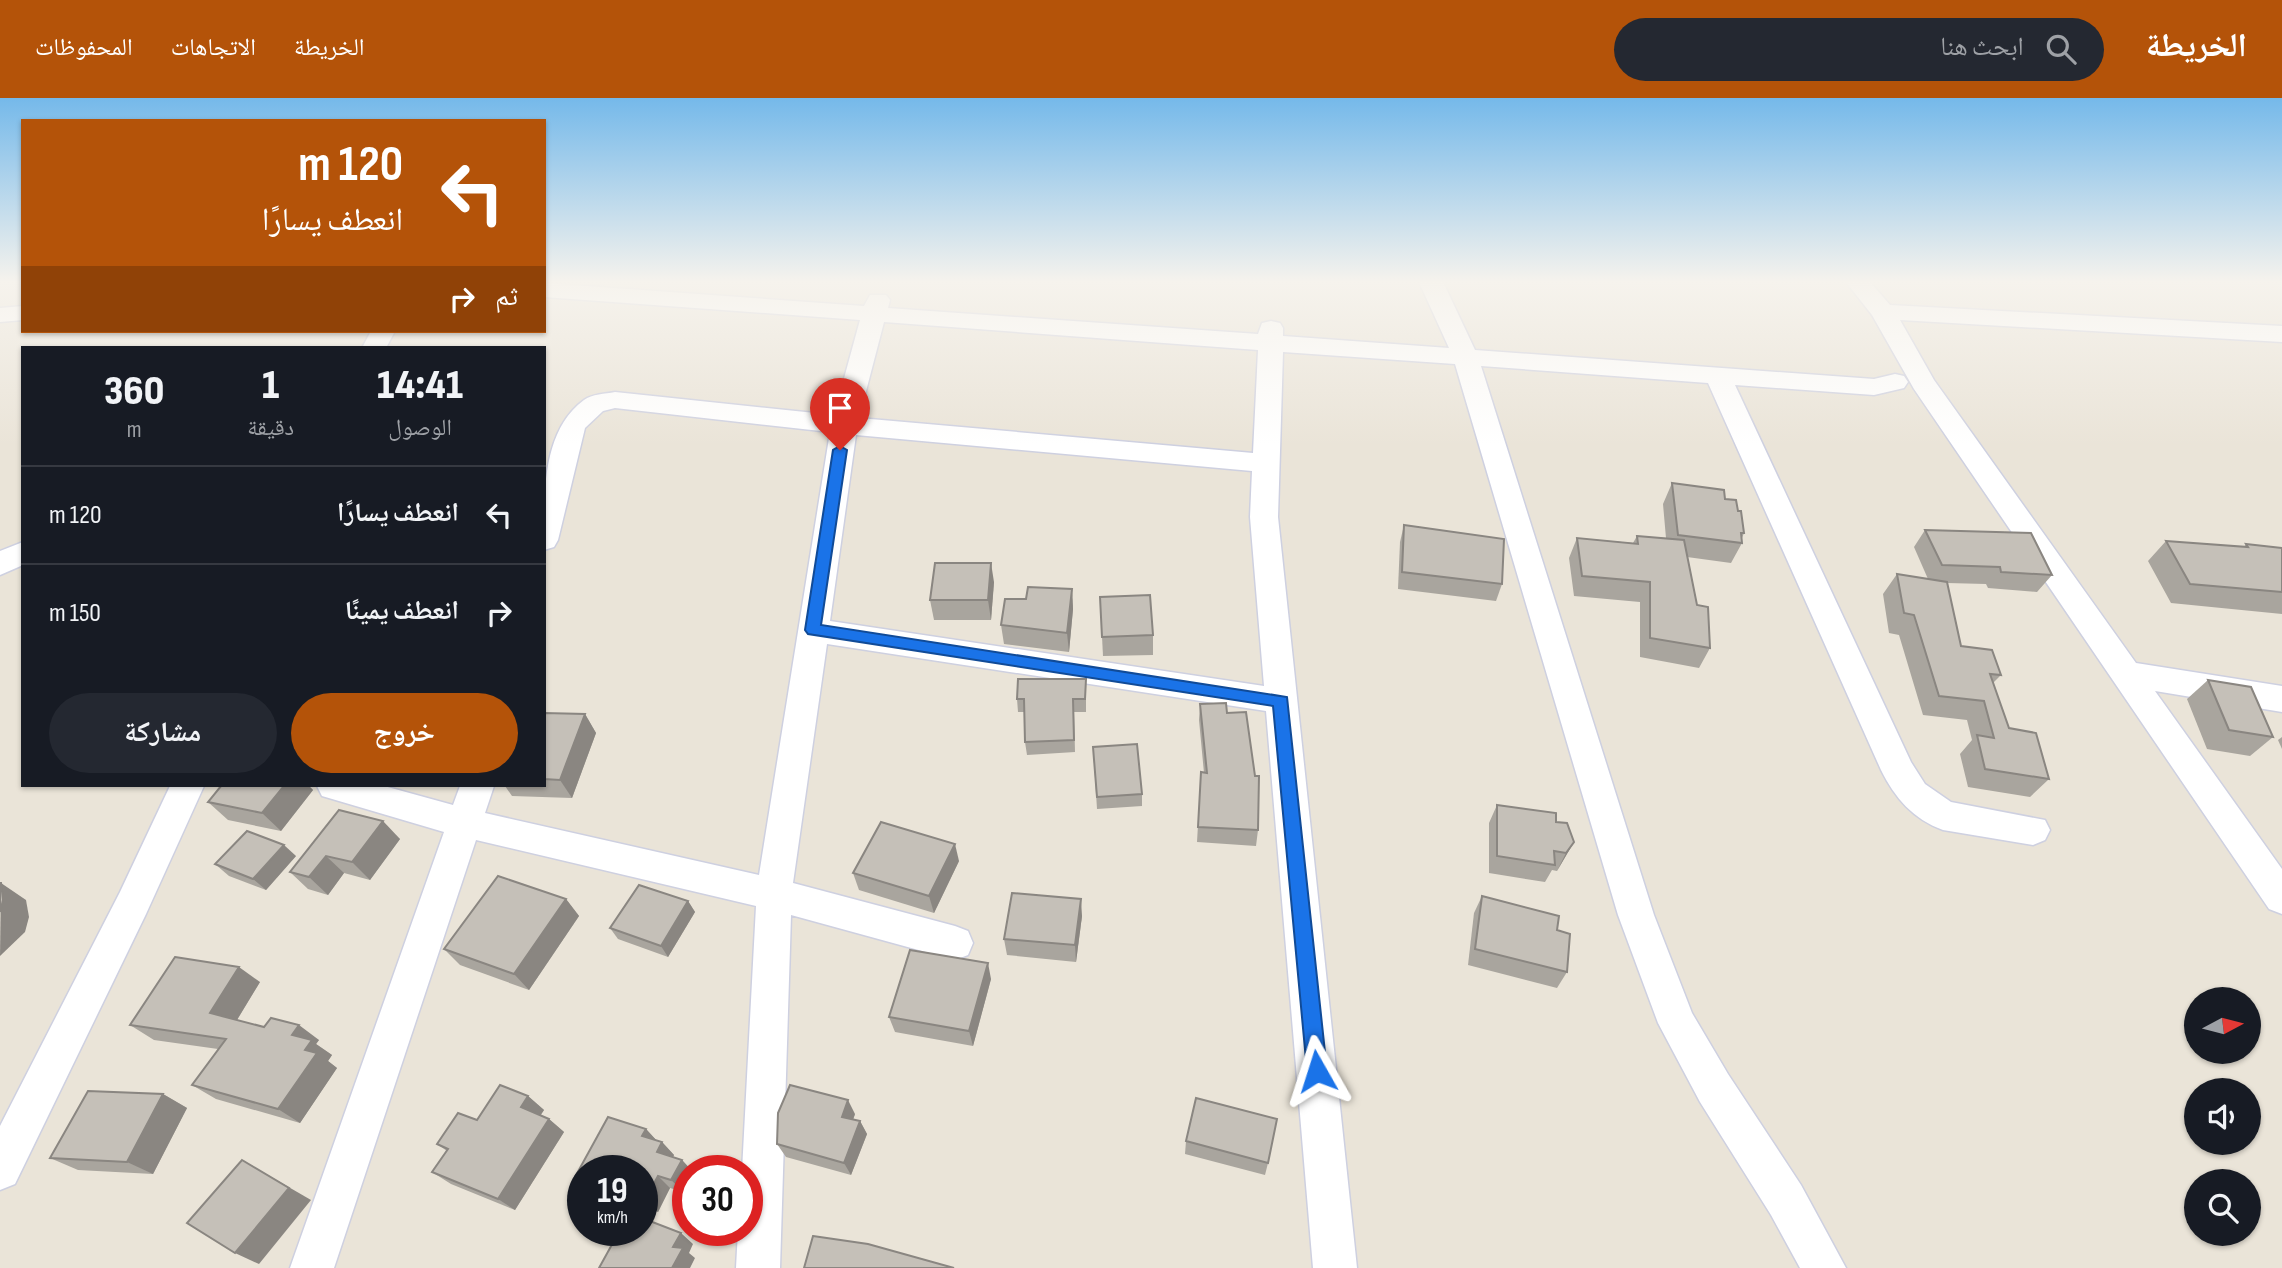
<!DOCTYPE html>
<html lang="ar">
<head>
<meta charset="utf-8">
<style>
	:root { --surface:#171b24; --page:#242831; --text:#f1f3f6; --muted:#9ea1a6; --line:#363941; --accent:#b45309 }
	body { margin:0; font-family:"Sofia Sans Condensed","Noto Naskh Arabic",sans-serif; background:var(--page); color:var(--text); direction:rtl; height:100vh; display:flex; flex-direction:column; font-size:26px; white-space:nowrap }
	* { box-sizing:border-box; margin:0 }
	p { font-size:23px; color:var(--muted) }
	.icon { flex:none; width:38px; height:38px; fill:none; stroke:currentColor; stroke-width:2; stroke-linecap:round; stroke-linejoin:round }
	.map { position:relative; flex:1; overflow:hidden; direction:ltr }
	.details { position:absolute; left:21px; top:248px; width:525px; height:441px; display:flex; flex-direction:column; background:var(--surface); border-radius:0px; box-shadow:0 2px 5px #0004; direction:rtl }
	.details>* { flex:none }
	.hud { position:absolute; left:21px; top:21px; width:525px; height:214px; border-radius:0px; box-shadow:0 2px 5px #0004; direction:rtl; background:#b45309; color:#fff; overflow:hidden }
	.needle { width:46px; rotate:83deg }
	.tools { position:absolute; left:2184px; top:889px; display:grid; gap:14px }
	.tools a { display:grid; place-items:center; width:77px; height:77px; border-radius:50%; background:var(--surface); box-shadow:0 2px 5px #0004; font-size:35px }
	.speed { position:absolute; left:567px; top:1057px; display:flex; gap:14px; font-size:35px; font-weight:700; text-align:center }
	.speed>* { display:grid; place-content:center; width:91px; height:91px; border-radius:50%; background:var(--surface); box-shadow:0 2px 5px #0004; line-height:1 }
	.speed small { font-size:18px; font-weight:400 }
	.speed .limit { border:10px solid #d22; background:#fff; color:#111 }
	.pin { position:absolute; display:grid; place-items:center; width:60px; height:60px; color:#fff; margin:-72px -30px; border-radius:50% 50% 50% 0; rotate:-45deg; box-shadow:0 0 7px #0007 }
	.pin .icon { rotate:45deg }
	.me { position:absolute; width:77px; margin:-38px; rotate:354deg; stroke-linejoin:round; filter:drop-shadow(0 0 5px #0008) }
	.turn { display:flex; align-items:center; gap:24px; height:147px; padding:0 28px; font-size:32px }
	.turn .icon { width:91px; height:91px; stroke-width:2.5 }
	.turn b { display:block; font-size:49px; line-height:60px }
	.then { display:flex; align-items:center; height:66px; padding:0 28px; background:#0003; gap:14px; font-size:26px }
	.eta { display:flex; justify-content:space-evenly; align-items:center; height:119px; text-align:center }
	.eta b { font-size:42px; font-weight:800; line-height:49px }
	.button { display:flex; gap:14px; margin-top:auto; padding:14px 28px }
	.button a { flex:1; height:80px; border-radius:42px; background:var(--accent); color:#fff; font-size:28px; font-weight:800; line-height:80px; text-align:center }
	.button a+a { background:var(--page); color:var(--text) }
	ul { padding:0; list-style:none }
	li { display:flex; align-items:center; gap:21px; height:98px; padding:0 28px; border-top:2px solid var(--line) }
	li div { flex:1 }
	li b { display:block; font-size:26px }
	li em { font-style:normal }
	header { display:flex; align-items:center; gap:42px; box-sizing:border-box; height:98px; padding:0 35px; background:var(--accent); color:#fff }
	header strong { font-size:33px }
	nav { display:flex; gap:38px; margin-inline-start:auto; font-size:24px }
	.search { width:490px; height:63px; background:var(--page); display:flex; align-items:center; gap:18px; box-sizing:border-box; padding:0 24px; border-radius:38px; color:var(--muted); font-size:26px }
	.map>svg:first-child { display:block }
	.lines { fill:none; stroke-linecap:round; stroke-linejoin:round }
	.minor-casing { stroke:#ced0e0; stroke-width:3 }
	.minor { fill:#fff; fill-rule:evenodd }
	.wall { fill:#a9a59e }
	.shaded-wall { fill:#8a8681 }
	.building { fill:#c5c0b8; stroke:#8a8681; stroke-width:2 }
	.route { fill:#1a73e8; stroke:#114b97; stroke-width:2 }
</style>
</head>
<body>
<header>
<strong>الخريطة</strong>
<div class="search"><svg class="icon" aria-label="search" viewBox="0 0 24 24"><circle cx="10" cy="10" r="6"/><path d="M15 15l6 6"/></svg>ابحث هنا</div>
<nav><a>الخريطة</a><a>الاتجاهات</a><a>المحفوظات</a></nav>
</header>
<div class="map">
<svg width="2282" height="1170" viewBox="0 0 2282 1170">
	<rect width="100%" height="100%" fill="#eae4d8"/>
	<g class="lines">
		<g class="minor-casing">
			<g id="minor">
				<path d="M1419 184H1443L1475 252 1874 281 1895 276 1904 278 1908 284 1904 290 1874 297 1735 287 1911 664 1925 686 1951 704 2045 722 2050 732 2045 742 2033 747 1943 732C1913 721 1895 700 1881 672L1708 285 1481 268 1654 817 1692 915 1728 976 1801 1087 1846 1170H1800L1771 1117 1700 1004 1658 925 1618 817 1455 266 1283 254 1278 419 1357 1170H1313L1266 613 827 546 793 785 955 828 968 833 973 845 968 857 955 862 791 817 780 1170H736L738 1132H747V1073H742L756 808 476 742 334 1170H290L444 734 322 698 317 688H384L453 707 460 688H494L485 715 759 777 830 334 615 310 603 313 585 330 558 442 554 449 544 452C544 403 540 334 584 302 592 296 605 296 615 294L834 317 860 222 544 199V185L864 208 870 197H886L890 202 888 210 1258 236 1262 225 1271 223 1280 225 1283 230V238L1449 250ZM884 224 1258 252 1253 355 859 320ZM856 337 1252 373 1250 419 1264 588 830 523Z"/>
				<path d="M1846 184H1870L1890 207 2282 228V244L1900 222 1934 282 2136 565 2282 588V614L2155 593 2282 771V816L2269 811 1914 291 1872 217Z"/>
				<path d="M23 208V222L0 224V210Z"/>
				<path d="M371 233H395L386 250H362Z"/>
				<path d="M23 444V467L0 477V453Z"/>
				<path d="M170 688H204L146 816 15 1086 0 1092V1028L120 794Z"/>
			</g>
		</g>
		<use href="#minor" class="minor"/>
	</g>
	<g class="wall">
		<path d="M1672 385 1725 401 1738 413 1744 435 1742 440V445L1731 465 1687 459 1697 507 1710 550 1699 570 1640 559V504L1574 498 1569 460 1577 440 1633 445 1637 438 1666 440 1663 406Z"/>
		<path d="M1404 427 1502 486 1496 503 1398 491 1400 444Z"/>
		<path d="M1925 432 2052 477 2037 494 1988 490 1986 486 1947 485 1961 548 2001 577 1993 585 2009 630 2049 681 2030 699 1968 689 1960 656 1972 642 1967 622 1923 617 1899 537 1889 535 1883 496 1897 476 1928 481 1914 449Z"/>
		<path d="M2166 443 2244 449 2246 446 2282 450V516L2171 505 2148 463Z"/>
		<path d="M994 484 991 522H934L930 502Z"/>
		<path d="M1072 491 1073 511 1069 554 1004 546 1001 527Z"/>
		<path d="M1100 499 1153 537V557L1103 558Z"/>
		<path d="M1086 581V614H1074L1075 654 1027 657 1025 644V614H1018L1017 601Z"/>
		<path d="M2208 582 2273 639 2250 658 2207 651 2187 601Z"/>
		<path d="M1200 606 1227 615 1258 732 1256 748 1197 744 1201 674 1204 675 1199 622Z"/>
		<path d="M544 615 585 616 596 635 572 700 512 698 505 688H544Z"/>
		<path d="M2282 639V651L2278 642Z"/>
		<path d="M1093 649 1142 696V708L1097 711Z"/>
		<path d="M221 688H309L313 692 281 733 228 722 208 704Z"/>
		<path d="M1497 707 1556 724 1574 744 1557 773 1552 772 1545 784 1489 775V725Z"/>
		<path d="M339 712 400 741 370 782 344 775 328 797 308 791 290 774Z"/>
		<path d="M296 758 266 792 229 778 215 766Z"/>
		<path d="M959 763 934 815 859 792 853 775Z"/>
		<path d="M1482 798 1567 874 1557 890 1468 867 1474 815Z"/>
		<path d="M566 801 579 818 529 892 460 867 444 851Z"/>
		<path d="M688 803 695 814 668 859 618 841 610 830Z"/>
		<path d="M1082 818 1076 864 1007 857 1004 841Z"/>
		<path d="M991 881 973 948 895 934 889 919Z"/>
		<path d="M260 884 237 922 319 942 316 946 332 957 328 963 337 970 300 1025 216 1001 192 987 218 951 154 942 130 927Z"/>
		<path d="M163 996 187 1010 153 1076 78 1072 50 1060Z"/>
		<path d="M528 998 544 1012 540 1017 549 1021 564 1034 515 1112 451 1086 432 1074 447 1053 437 1046 477 1022Z"/>
		<path d="M855 1016 853 1022 860 1023 867 1036 851 1077 786 1059 777 1046Z"/>
		<path d="M608 1019 646 1031 656 1042 662 1044 674 1057 673 1059 682 1062 692 1073H688V1086L684 1094 670 1090 658 1114 642 1109V1073H583V1085L575 1079Z"/>
		<path d="M1186 1043 1268 1065 1265 1077 1185 1056Z"/>
	</g>
	<g class="shaded-wall">
		<path d="M991 465 994 484 991 522 988 502Z"/>
		<path d="M1072 491 1073 511 1069 554 1067 535Z"/>
		<path d="M585 616 596 635 572 700 560 682Z"/>
		<path d="M284 688H309L313 692 281 733 262 715Z"/>
		<path d="M383 723 400 741 370 782 352 764Z"/>
		<path d="M1574 744 1564 761 1557 773 1566 755Z"/>
		<path d="M955 746 959 763 934 815 929 798Z"/>
		<path d="M284 747 296 758 266 792 253 781Z"/>
		<path d="M326 758 344 775 328 797 309 779Z"/>
		<path d="M1 785 26 802 29 819 25 834 0 858Z"/>
		<path d="M566 801 579 818 529 892 514 876Z"/>
		<path d="M1081 801 1082 818 1076 864 1075 847Z"/>
		<path d="M688 803 695 814 668 859 661 848Z"/>
		<path d="M988 865 991 881 973 948 969 933Z"/>
		<path d="M239 869 260 884 232 930 210 915Z"/>
		<path d="M299 927 319 942 316 946 332 957 328 963 337 970 300 1025 278 1011 305 952 292 937Z"/>
		<path d="M163 996 187 1010 153 1076 127 1064Z"/>
		<path d="M528 998 544 1012 537 1023 521 1009Z"/>
		<path d="M848 1002 855 1016 849 1032 842 1019Z"/>
		<path d="M549 1021 564 1034 515 1112 498 1101Z"/>
		<path d="M860 1023 867 1036 851 1077 844 1065Z"/>
		<path d="M646 1031 658 1044 642 1038Z"/>
		<path d="M662 1044 674 1057 669 1066 657 1054Z"/>
		<path d="M242 1062 311 1102 259 1166 235 1155Z"/>
		<path d="M682 1062 692 1073H688V1086L684 1094 671 1082Z"/>
		<path d="M658 1078 670 1090 658 1114 645 1102Z"/>
		<path d="M681 1135 693 1146 689 1155 695 1160 690 1170H672L673 1149Z"/>
	</g>
	<g class="building">
		<path d="M1672 385 1724 392 1725 401 1736 402 1738 413H1741L1744 435H1741L1742 445 1678 437Z"/>
		<path d="M1404 427 1504 441 1502 486 1402 474Z"/>
		<path d="M1925 432 2031 435 2052 477 2001 474 2000 469 1942 467Z"/>
		<path d="M1637 438 1684 442 1697 507 1708 509 1710 550 1650 540V484L1582 478 1577 440 1638 446Z"/>
		<path d="M2166 443 2248 449 2246 446 2282 450V494L2190 486Z"/>
		<path d="M935 465H991L988 502H930Z"/>
		<path d="M1897 476 1947 484 1961 548 1992 552 2001 577 1990 576 2009 630 2036 635 2049 681 1985 671 1977 637 1994 640 1984 603 1939 598 1914 517 1904 515Z"/>
		<path d="M1028 489 1072 491 1067 535 1001 527 1005 501H1026Z"/>
		<path d="M1150 497 1153 537 1102 539 1100 499Z"/>
		<path d="M1018 581H1086L1085 601H1073L1074 642 1025 644 1024 601H1017Z"/>
		<path d="M2208 582 2251 589 2273 639 2229 632Z"/>
		<path d="M1226 605 1227 615 1246 614 1255 678H1259L1258 732 1198 729 1201 674 1207 675 1200 606Z"/>
		<path d="M544 615 585 616 560 682 544 681Z"/>
		<path d="M1137 646 1142 696 1097 699 1093 649Z"/>
		<path d="M221 688H284L262 715 208 704Z"/>
		<path d="M1497 707 1556 715V724L1567 725 1574 744 1566 755 1554 753 1555 767 1497 758Z"/>
		<path d="M339 712 383 723 352 764 326 758 309 779 290 774Z"/>
		<path d="M881 724 955 746 929 798 853 775Z"/>
		<path d="M247 733 284 747 253 781 215 766Z"/>
		<path d="M498 778 566 801 514 876 444 851Z"/>
		<path d="M0 785H1L3 802 0 814Z"/>
		<path d="M639 787 688 803 661 848 610 830Z"/>
		<path d="M1012 795 1081 801 1075 847 1004 841Z"/>
		<path d="M1482 798 1559 818 1557 832 1570 836 1567 874 1475 851Z"/>
		<path d="M910 852 988 865 969 933 889 919Z"/>
		<path d="M175 859 239 869 210 915 264 929 271 920 299 927 292 937 312 942 305 952 317 955 278 1011 192 987 226 941 130 927Z"/>
		<path d="M500 987 528 998 521 1009 549 1021 498 1101 432 1074 448 1051 437 1046 458 1015 477 1022Z"/>
		<path d="M790 987 848 1002 842 1019 860 1023 844 1065 777 1046 778 1015Z"/>
		<path d="M88 993 163 996 127 1064 50 1060Z"/>
		<path d="M1196 1000 1277 1021 1268 1065 1186 1043Z"/>
		<path d="M608 1019 646 1031 642 1038 662 1044 657 1054 682 1062 671 1082 658 1078 645 1102 642 1101V1073H583V1081L575 1079Z"/>
		<path d="M242 1062 289 1090 235 1155 187 1125Z"/>
		<path d="M642 1120 681 1135 673 1149 683 1150 672 1170H599L620 1132H642Z"/>
		<path d="M813 1138 868 1146 954 1170H804Z"/>
	</g>
	<linearGradient id="sky" x2="0" y2="1"><stop stop-color="#75b9ea"/><stop offset="0.53" stop-color="#f6f3ed"/><stop offset="1" stop-color="#f6f3ed" stop-opacity="0"/></linearGradient>
	<rect width="2282" height="347" fill="url(#sky)"/>
	<path class="route" d="M840 348 847 352 821 527 1287 599 1327 973 1324 980 1317 983 1310 980 1307 973 1273 608 808 536 805 532 833 352Z"/>
</svg>
<div class="tools">
<a><svg class="needle" viewBox="-14 -14 28 28"><path d="M0-13l5 13h-10z" fill="#e53935"/><path d="M0 13l5-13h-10z" fill="#9ea1a6"/></svg></a>
<a><svg class="icon" aria-label="sound" viewBox="0 0 24 24"><path d="M4 9h4l5-4v14l-5-4H4zM17 9q2 3 0 6"/></svg></a>
<a><svg class="icon" aria-label="search" viewBox="0 0 24 24"><circle cx="10" cy="10" r="6"/><path d="M15 15l6 6"/></svg></a>
</div>
<div class="speed"><div>19<small>km/h</small></div><div class="limit">30</div></div>
<div class="pin" style="left:840px;top:352px;background:#d93025"><svg class="icon" aria-label="arrive" viewBox="0 0 24 24"><path d="M6 21V4h12l-3 4 3 4H6"/></svg></div>
<svg class="me" style="left:1317px;top:973px" viewBox="-20 -20 40 40"><path d="M0-17L14 15 0 8-14 15z" fill="#1a73e8" stroke="#fff" stroke-width="4"/></svg>
<div class="hud">
<div class="turn"><svg class="icon" aria-label="left" viewBox="0 0 24 24"><path d="M17 20v-9H6M10 6l-5 5 5 5"/></svg><div><b>120 m</b>انعطف يسارًا</div></div>
<div class="then">ثم<svg class="icon" aria-label="right" viewBox="0 0 24 24"><path d="M7 20v-9h11M14 6l5 5-5 5"/></svg></div>
</div>
<section class="details">
<div class="eta">
<div><b>14:41</b><p>الوصول</p></div>
<div><b>1</b><p>دقيقة</p></div>
<div><b>360</b><p>m</p></div>
</div>
<ul>
<li><svg class="icon" aria-label="left" viewBox="0 0 24 24"><path d="M17 20v-9H6M10 6l-5 5 5 5"/></svg><div><b>انعطف يسارًا</b></div><em>120 m</em></li>
<li><svg class="icon" aria-label="right" viewBox="0 0 24 24"><path d="M7 20v-9h11M14 6l5 5-5 5"/></svg><div><b>انعطف يمينًا</b></div><em>150 m</em></li>
</ul>
<div class="button"><a>خروج</a><a>مشاركة</a></div>
</section>
</div>
</body>
</html>
